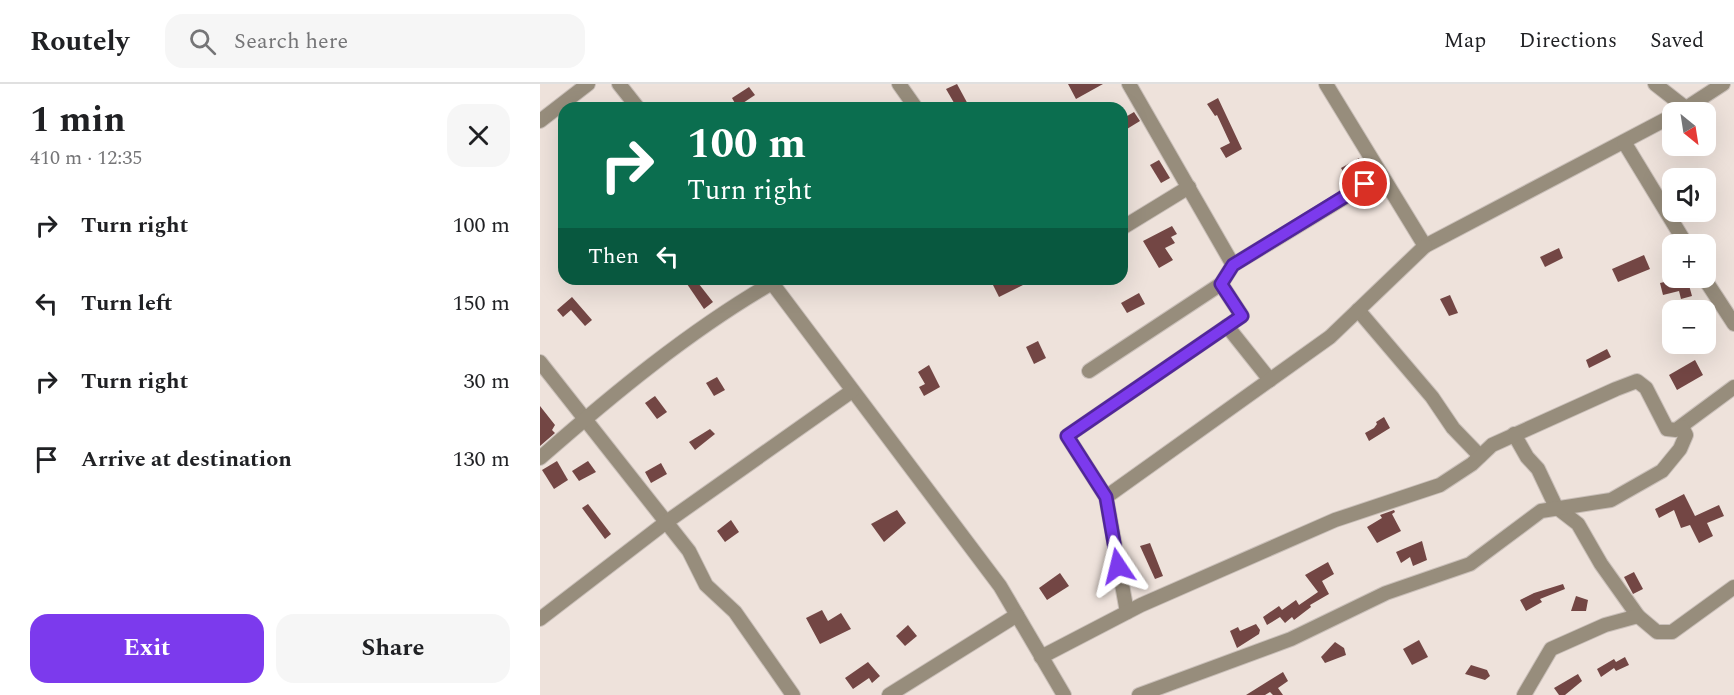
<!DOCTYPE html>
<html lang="en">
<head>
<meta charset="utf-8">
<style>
	:root { --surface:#fff; --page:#f6f6f6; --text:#202124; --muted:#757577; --line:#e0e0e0; --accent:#7c3aed }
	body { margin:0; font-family:Spectral,serif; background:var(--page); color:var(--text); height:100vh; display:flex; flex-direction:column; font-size:22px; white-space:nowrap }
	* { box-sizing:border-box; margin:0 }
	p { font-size:20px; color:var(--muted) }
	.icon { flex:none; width:33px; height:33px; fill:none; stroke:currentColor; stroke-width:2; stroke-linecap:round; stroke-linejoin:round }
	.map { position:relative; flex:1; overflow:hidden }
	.details { display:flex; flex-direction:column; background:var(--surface); width:540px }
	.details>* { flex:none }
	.top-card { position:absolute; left:18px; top:18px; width:570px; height:183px; border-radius:18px; box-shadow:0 6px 24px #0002; background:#0b6e4f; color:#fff; overflow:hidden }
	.needle { width:39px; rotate:150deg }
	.buttons { position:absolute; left:1122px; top:18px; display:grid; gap:12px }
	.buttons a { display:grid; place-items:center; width:54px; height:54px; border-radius:12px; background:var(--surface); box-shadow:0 6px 24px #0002; font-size:30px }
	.pin { position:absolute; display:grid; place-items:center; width:51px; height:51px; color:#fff; margin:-26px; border:3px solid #fff; border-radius:50%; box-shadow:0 2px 6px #0007 }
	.me { position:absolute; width:66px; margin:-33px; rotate:350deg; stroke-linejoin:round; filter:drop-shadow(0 0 4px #0008) }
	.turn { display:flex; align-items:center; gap:21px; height:126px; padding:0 30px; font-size:27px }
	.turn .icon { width:78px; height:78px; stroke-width:2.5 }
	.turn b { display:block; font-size:42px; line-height:51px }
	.then { display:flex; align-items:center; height:57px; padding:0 30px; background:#0003; gap:12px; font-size:22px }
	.round { display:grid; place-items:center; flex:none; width:63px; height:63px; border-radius:18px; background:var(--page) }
	.overview { display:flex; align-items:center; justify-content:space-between; height:102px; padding:0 30px }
	h1 { font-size:36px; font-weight:700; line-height:45px }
	.action { display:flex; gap:12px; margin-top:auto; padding:12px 30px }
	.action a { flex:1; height:69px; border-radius:18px; background:var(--accent); color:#fff; font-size:24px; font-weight:700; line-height:69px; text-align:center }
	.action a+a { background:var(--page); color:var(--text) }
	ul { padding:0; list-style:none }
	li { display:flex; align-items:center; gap:18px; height:78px; padding:0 30px }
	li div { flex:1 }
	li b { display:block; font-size:22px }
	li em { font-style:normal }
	header { display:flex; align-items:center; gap:36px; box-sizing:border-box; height:84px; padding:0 30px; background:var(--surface); border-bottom:2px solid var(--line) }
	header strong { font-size:28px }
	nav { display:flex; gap:33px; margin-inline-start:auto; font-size:21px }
	.search { width:420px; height:54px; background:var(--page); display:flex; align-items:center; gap:15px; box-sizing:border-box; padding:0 21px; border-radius:18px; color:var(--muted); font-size:22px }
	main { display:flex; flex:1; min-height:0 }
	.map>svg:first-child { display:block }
	.building { fill:#734644 }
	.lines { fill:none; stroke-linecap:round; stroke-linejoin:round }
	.minor-casing { stroke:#c9bfb9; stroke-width:16 }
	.minor { stroke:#978d7c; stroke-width:14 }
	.route-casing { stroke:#51269a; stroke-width:15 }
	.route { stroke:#7c3aed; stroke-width:10 }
</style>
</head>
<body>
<header>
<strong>Routely</strong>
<div class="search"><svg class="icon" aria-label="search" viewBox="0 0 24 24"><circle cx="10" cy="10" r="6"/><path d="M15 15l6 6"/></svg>Search here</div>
<nav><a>Map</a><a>Directions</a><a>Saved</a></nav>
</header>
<main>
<section class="details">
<div class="overview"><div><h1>1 min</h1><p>410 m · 12:35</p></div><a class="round"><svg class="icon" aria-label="close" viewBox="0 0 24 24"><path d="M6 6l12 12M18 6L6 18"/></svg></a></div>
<ul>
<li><svg class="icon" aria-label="right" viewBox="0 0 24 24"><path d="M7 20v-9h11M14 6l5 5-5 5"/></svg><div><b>Turn right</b></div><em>100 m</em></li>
<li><svg class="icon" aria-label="left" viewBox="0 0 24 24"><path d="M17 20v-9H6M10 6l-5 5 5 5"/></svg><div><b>Turn left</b></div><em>150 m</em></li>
<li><svg class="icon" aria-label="right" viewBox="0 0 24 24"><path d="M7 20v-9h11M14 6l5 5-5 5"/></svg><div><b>Turn right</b></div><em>30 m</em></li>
<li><svg class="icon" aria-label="arrive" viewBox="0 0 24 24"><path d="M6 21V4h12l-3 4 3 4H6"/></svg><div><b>Arrive at destination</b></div><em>130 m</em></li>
</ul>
<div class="action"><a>Exit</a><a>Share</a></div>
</section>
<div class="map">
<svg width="1194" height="611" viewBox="0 0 1194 611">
	<rect width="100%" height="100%" fill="#eee2db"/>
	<g class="building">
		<path d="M417 0 430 24H417L406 5Z"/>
		<path d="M528 0H563L536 15Z"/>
		<path d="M209 3 215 11 197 23 192 14Z"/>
		<path d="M678 14 702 65 686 74 680 64 690 59 677 31 675 32 667 20Z"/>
		<path d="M594 28 600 37 582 48V35Z"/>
		<path d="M819 74 824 82 806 92 801 84Z"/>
		<path d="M619 76 630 94 621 99 610 81Z"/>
		<path d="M632 142 637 150 631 153 635 159 625 164 633 176 619 184 603 157Z"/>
		<path d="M1019 164 1023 174 1005 183 1000 173Z"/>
		<path d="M1104 171 1110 185 1078 198 1072 185Z"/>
		<path d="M1141 194H1147L1152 212 1141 215 1139 207 1123 211 1120 199Z"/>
		<path d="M155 195 173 218 164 225 147 200Z"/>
		<path d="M459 195H480L483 201 459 213 452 199Z"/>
		<path d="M599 209 605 220 587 229 581 219Z"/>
		<path d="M910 211 918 229 909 232 900 215Z"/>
		<path d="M32 213 52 236 45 242 31 226 23 233 17 226Z"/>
		<path d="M498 257 506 274 494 280 486 263Z"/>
		<path d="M1067 265 1071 273 1049 284 1046 276Z"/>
		<path d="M1155 276 1163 291 1137 306 1129 291Z"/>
		<path d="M389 281 400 303 384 312 379 303 385 300 378 288Z"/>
		<path d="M177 293 185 306 174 312 166 299Z"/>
		<path d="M115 312 127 328 117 335 105 319Z"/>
		<path d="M0 322 15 341 12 346 15 349 0 362Z"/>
		<path d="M844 333 850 344 829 357 825 349 834 344 837 340 836 338Z"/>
		<path d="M170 345 175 350 155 366 149 358Z"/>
		<path d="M17 377 28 396 14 405 2 386Z"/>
		<path d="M48 377 56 388 39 397 32 387Z"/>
		<path d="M121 379 127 390 111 399 105 388Z"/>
		<path d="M1144 410 1155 432 1179 421 1184 432 1167 439 1173 452 1159 459 1150 441 1141 444 1134 426 1119 434 1115 425Z"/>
		<path d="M48 420 71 450 65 455 42 424Z"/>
		<path d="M357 426 366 439 344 458 331 440Z"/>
		<path d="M854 426 855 428 852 430 861 447 837 459 827 443 842 434 840 431Z"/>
		<path d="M191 436 199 448 185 458 177 447Z"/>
		<path d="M882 457 887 476 873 482 870 473 861 479 856 468Z"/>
		<path d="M610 459 623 492 615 495 600 462Z"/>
		<path d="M788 478 794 490 782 497 789 510 770 521 771 523 754 536 752 533 745 539 740 533 727 541 723 533 739 522 742 526 756 516 759 521 778 508 765 491Z"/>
		<path d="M1094 488 1103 505 1093 510 1084 493Z"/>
		<path d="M520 489 529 502 507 516 499 504Z"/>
		<path d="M1023 500 1025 505 1000 515 1002 518 986 527 980 516 994 509Z"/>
		<path d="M1036 512 1048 516 1046 527H1031Z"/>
		<path d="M282 526 288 537 301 529 311 545 280 560 266 534Z"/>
		<path d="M716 540 720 546 719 550 697 564 690 547 698 543 700 547Z"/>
		<path d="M368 541 377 552 365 562 356 552Z"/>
		<path d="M879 556 888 573 872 581 863 565Z"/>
		<path d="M795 558 804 564 806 571 785 579 781 573Z"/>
		<path d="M1085 573 1089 581 1076 587 1074 584 1061 593 1057 585 1074 575 1076 578Z"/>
		<path d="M328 578 340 592 332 599 329 594 313 605 305 594Z"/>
		<path d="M931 581 947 586 950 592 945 596 925 590Z"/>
		<path d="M743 588 748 597 738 604 743 611H733L730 608 725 611H706Z"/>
		<path d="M1038 590 1042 597 1025 611H1019L1014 604Z"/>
	</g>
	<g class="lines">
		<g class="minor-casing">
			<g id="minor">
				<path d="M79 0 98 24"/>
				<path d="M359 0 376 24"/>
				<path d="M786 0 885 162 1132 32"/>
				<path d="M1115 0 1147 25"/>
				<path d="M1140 28 1183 0"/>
				<path d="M0 37 48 0"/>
				<path d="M1084 58 1146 160"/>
				<path d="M582 144 649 103"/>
				<path d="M693 181 840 92"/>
				<path d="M1164 194 1194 240"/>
				<path d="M229 195 460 502 524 611"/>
				<path d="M818 226 892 313 913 344 940 372"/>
				<path d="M687 242 730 296"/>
				<path d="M0 278 149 467 166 501 195 528 253 611"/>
				<path d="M549 287 681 200 693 181 589 0"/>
				<path d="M974 350 987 373 998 385 1016 423 1038 440 1061 480 1098 532 1117 548H1132L1194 503"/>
				<path d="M0 374C72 311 149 247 232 199"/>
				<path d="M566 413 527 352 702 232 681 200"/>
				<path d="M587 528 566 413 790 253 885 162"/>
				<path d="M0 535 125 439 312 307"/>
				<path d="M501 573 601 521 795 436 900 401 932 380 952 361 1076 305 1097 297 1106 304 1127 345 1136 346 1194 303"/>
				<path d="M349 611 477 531"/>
				<path d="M599 611 751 555 846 509 930 480 1001 427 1071 416 1122 387 1140 365 1146 351 1142 343"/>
				<path d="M984 611 1011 565 1065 541 1098 532"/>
			</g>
		</g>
		<use href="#minor" class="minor"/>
	</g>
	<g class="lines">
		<g class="route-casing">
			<path id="route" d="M578 482 566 413 527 352 702 232 681 200 693 181 825 100"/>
		</g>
		<use href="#route" class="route"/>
	</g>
</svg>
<div class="buttons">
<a><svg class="needle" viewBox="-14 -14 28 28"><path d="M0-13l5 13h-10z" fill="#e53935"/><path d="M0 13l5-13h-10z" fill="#757577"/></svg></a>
<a><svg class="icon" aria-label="sound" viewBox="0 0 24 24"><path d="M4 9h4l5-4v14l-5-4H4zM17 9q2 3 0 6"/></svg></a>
<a>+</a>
<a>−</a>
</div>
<div class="pin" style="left:825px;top:100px;background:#d93025"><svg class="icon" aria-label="arrive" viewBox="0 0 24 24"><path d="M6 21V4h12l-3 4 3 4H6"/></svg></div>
<svg class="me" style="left:578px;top:482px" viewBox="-20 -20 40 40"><path d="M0-17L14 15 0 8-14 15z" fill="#7c3aed" stroke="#fff" stroke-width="4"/></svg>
<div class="top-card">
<div class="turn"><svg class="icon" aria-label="right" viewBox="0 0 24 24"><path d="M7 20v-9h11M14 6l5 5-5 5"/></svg><div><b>100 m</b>Turn right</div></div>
<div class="then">Then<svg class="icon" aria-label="left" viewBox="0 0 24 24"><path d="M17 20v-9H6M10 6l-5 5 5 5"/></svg></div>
</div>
</div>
</main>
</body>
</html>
